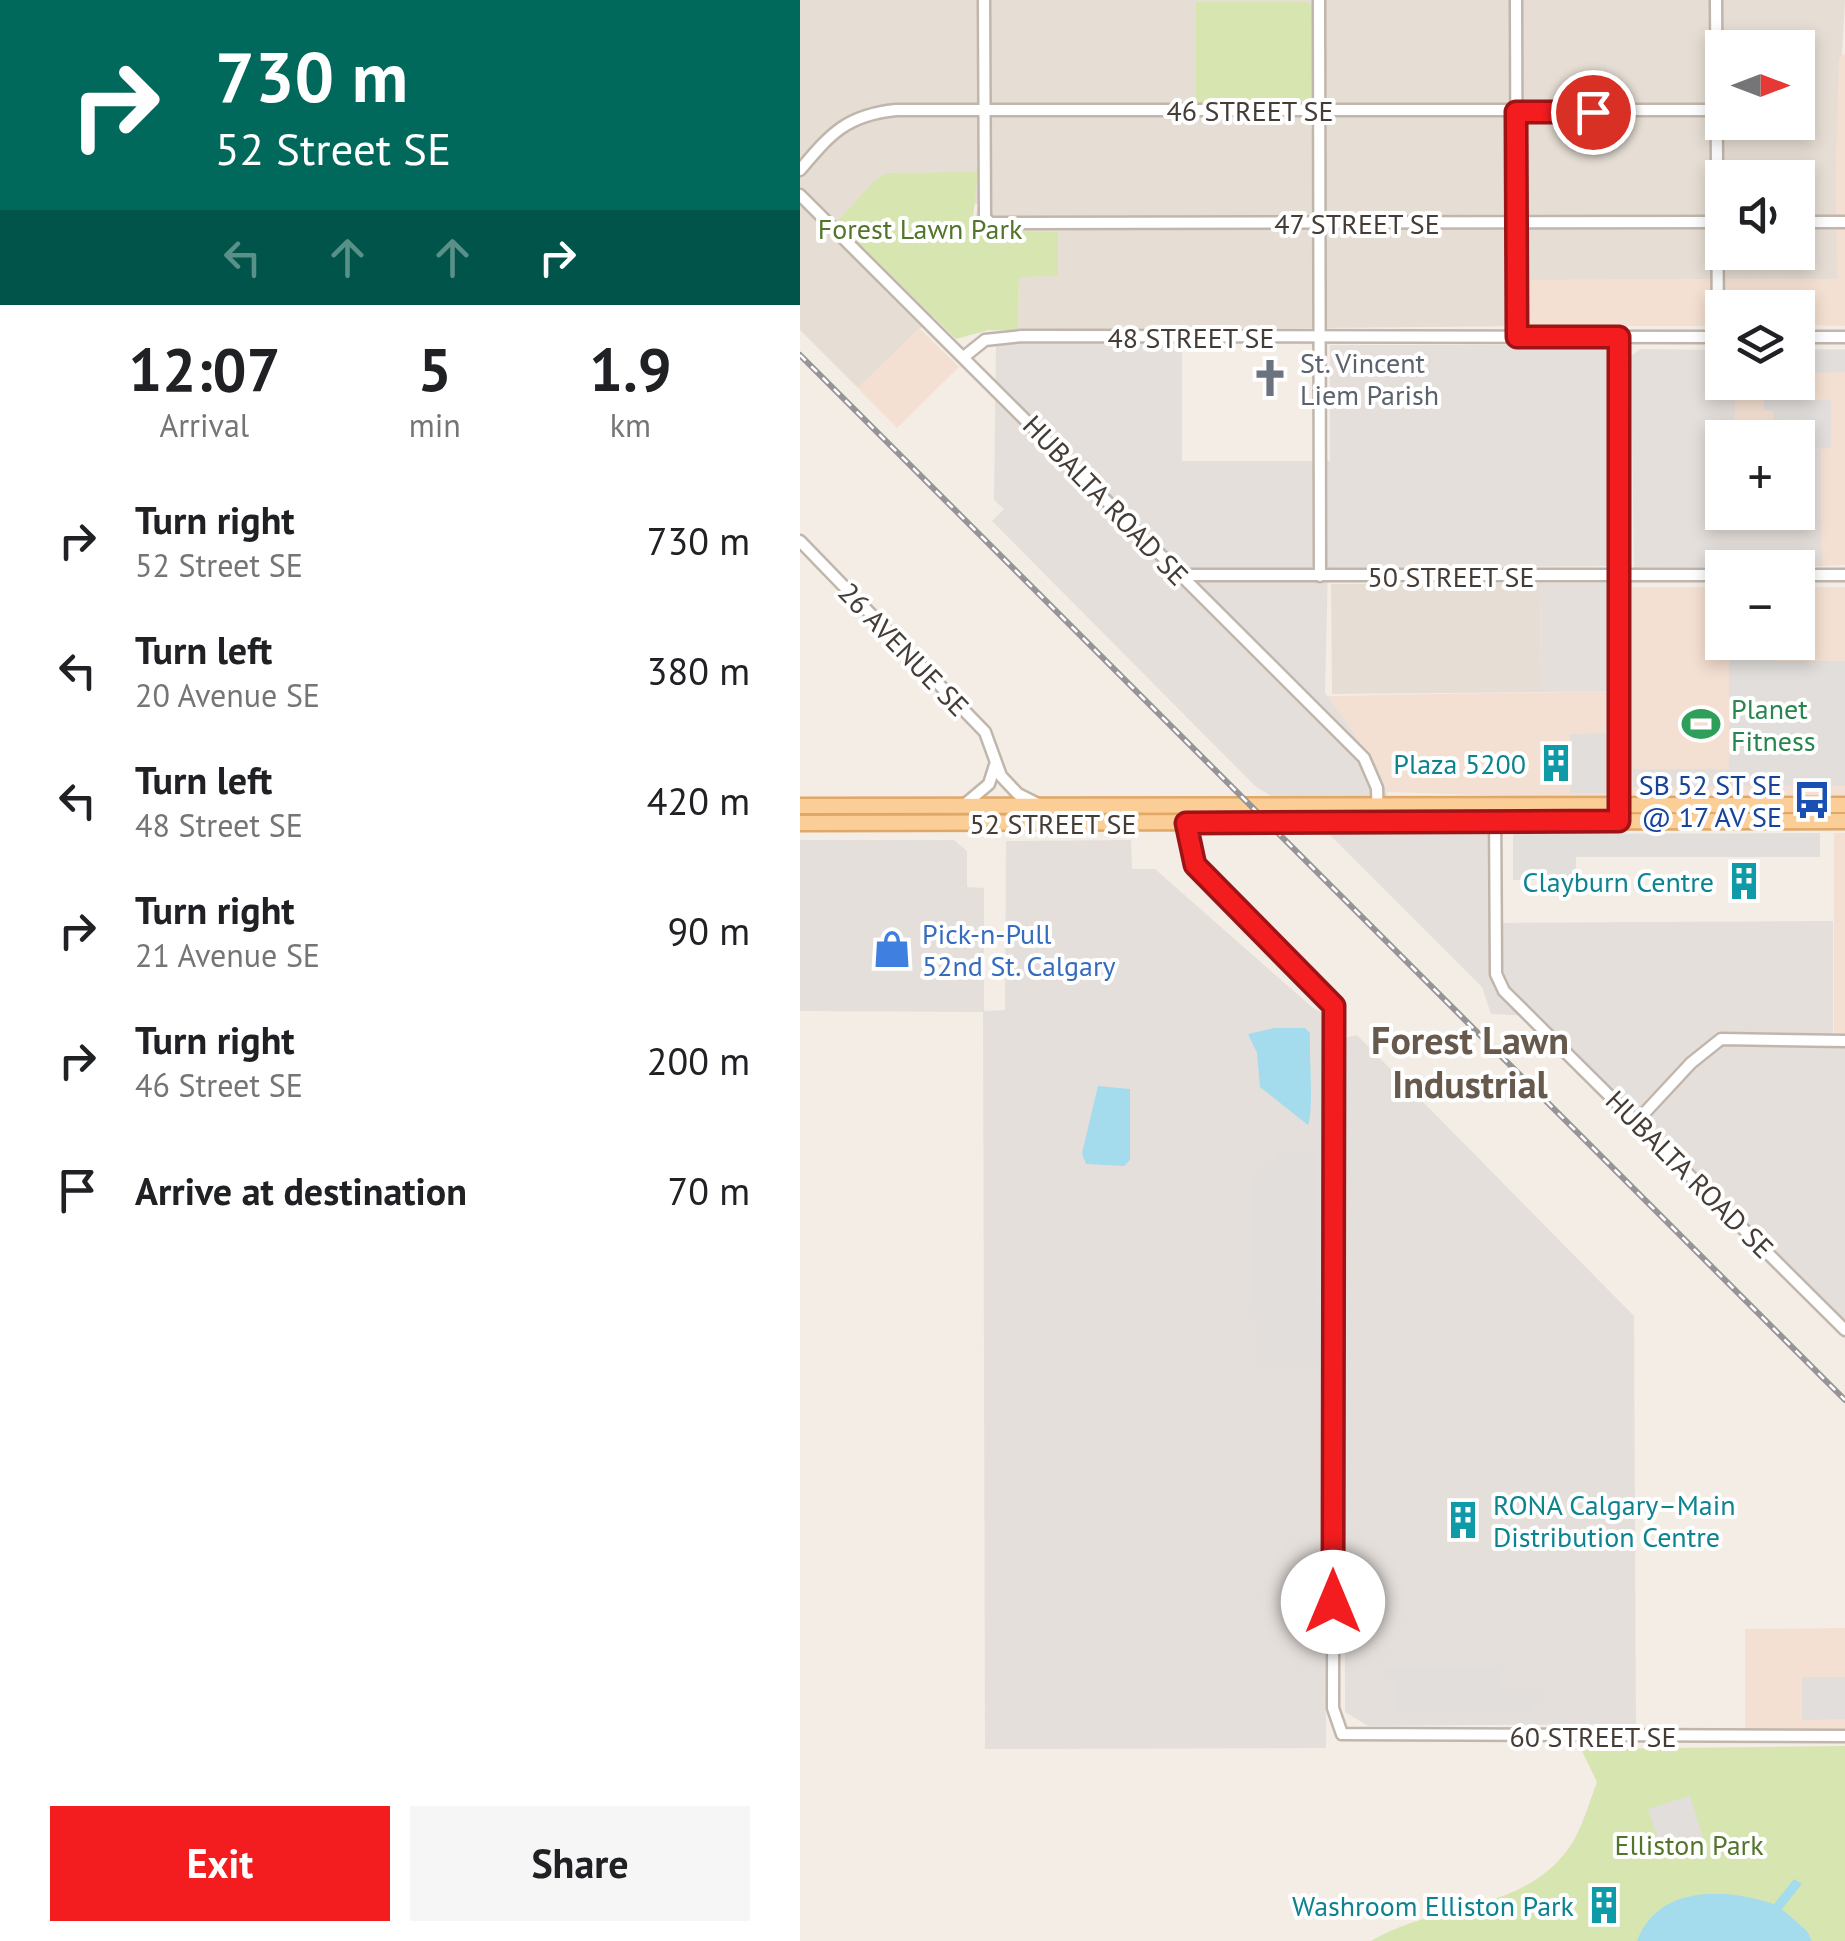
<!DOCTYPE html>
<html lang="en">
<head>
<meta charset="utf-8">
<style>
	:root { --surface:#fff; --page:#f6f6f6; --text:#202124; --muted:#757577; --accent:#f31d20 }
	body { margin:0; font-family:"PT Sans",sans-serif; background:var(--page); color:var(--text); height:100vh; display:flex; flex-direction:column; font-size:38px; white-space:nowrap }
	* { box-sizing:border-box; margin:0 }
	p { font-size:32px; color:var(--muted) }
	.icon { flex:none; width:55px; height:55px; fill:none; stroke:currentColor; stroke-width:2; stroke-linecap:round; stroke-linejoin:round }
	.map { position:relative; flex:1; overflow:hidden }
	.drawer { display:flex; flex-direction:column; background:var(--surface); width:800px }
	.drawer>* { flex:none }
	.top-card { background:#00695c; color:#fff; overflow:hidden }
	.needle { width:65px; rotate:90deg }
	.buttons { position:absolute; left:905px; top:30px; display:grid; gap:20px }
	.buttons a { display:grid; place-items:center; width:110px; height:110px; border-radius:0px; background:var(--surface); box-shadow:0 5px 15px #0003; font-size:50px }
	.pin { position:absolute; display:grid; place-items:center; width:85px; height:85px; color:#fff; margin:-42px; border:5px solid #fff; border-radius:50%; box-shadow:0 2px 10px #0007 }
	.me { position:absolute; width:110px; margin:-55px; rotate:0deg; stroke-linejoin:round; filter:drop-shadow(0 0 8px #0008) }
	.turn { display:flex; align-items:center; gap:35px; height:210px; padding:0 50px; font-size:45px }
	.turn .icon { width:130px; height:130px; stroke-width:2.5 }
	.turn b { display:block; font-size:70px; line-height:85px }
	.lanes { display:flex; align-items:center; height:95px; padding:0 50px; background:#0003; justify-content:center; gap:50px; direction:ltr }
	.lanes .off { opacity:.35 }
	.eta { display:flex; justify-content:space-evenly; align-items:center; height:170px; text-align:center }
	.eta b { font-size:60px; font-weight:700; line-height:70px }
	.primary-button { display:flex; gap:20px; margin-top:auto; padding:20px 50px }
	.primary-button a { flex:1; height:115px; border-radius:0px; background:var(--accent); color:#fff; font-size:40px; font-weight:700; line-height:115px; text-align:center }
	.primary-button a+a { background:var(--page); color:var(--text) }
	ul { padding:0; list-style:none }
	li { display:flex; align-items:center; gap:30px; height:130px; padding:0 50px }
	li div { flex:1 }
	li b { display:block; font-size:38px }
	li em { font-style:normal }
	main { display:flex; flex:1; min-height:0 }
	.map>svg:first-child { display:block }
	.residential { fill:#e6ded4; fill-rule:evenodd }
	.commercial { fill:#f4e0d2 }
	.industrial { fill:#e5dfdb }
	.green { fill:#d7e6b0 }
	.parking { fill:#e1dedb }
	.water { fill:#a4dcee }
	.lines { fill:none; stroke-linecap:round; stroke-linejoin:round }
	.minor-casing { stroke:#c1b6ac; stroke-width:15 }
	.major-casing { stroke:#e0a767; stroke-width:19 }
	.minor { stroke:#fff; stroke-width:10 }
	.major { stroke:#fbce97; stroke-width:14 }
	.rail-casing { stroke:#959595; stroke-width:6 }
	.rail { stroke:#fff; stroke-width:2.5; stroke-dasharray:8; stroke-linecap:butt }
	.route-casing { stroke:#9e1315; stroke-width:25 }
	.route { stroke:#f31d20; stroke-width:18 }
	.labels { text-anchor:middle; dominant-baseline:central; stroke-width:8; stroke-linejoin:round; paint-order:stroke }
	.street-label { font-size:28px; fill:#453c36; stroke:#fff }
	.park-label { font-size:28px; fill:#53752b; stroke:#fff }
	.worship-label { font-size:28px; fill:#5b616d; stroke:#fff; text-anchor:start }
	.leisure-label { font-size:28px; fill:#27864d; stroke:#fff; text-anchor:start }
	.culture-label { font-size:28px; fill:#0d838f; stroke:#fff; text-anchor:end }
	.transit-label { font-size:28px; fill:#164399; stroke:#fff; text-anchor:end }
	.shop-label { font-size:28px; fill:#366cbe; stroke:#fff; text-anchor:start }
	.district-label { font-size:38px; font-weight:bold; fill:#68594d; stroke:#fff }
</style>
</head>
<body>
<main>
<section class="drawer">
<div class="top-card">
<div class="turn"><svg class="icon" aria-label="right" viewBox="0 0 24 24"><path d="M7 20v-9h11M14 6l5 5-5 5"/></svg><div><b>730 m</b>52 Street SE</div></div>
<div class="lanes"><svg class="icon off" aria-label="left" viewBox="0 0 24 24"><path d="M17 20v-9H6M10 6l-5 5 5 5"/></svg><svg class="icon off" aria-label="ahead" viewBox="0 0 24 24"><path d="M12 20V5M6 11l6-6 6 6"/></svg><svg class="icon off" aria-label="ahead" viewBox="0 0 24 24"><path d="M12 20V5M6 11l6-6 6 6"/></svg><svg class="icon" aria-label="right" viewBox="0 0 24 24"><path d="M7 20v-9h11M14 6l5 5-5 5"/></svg></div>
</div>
<div class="eta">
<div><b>12:07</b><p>Arrival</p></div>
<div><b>5</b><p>min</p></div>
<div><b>1.9</b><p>km</p></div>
</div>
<ul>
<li><svg class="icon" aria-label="right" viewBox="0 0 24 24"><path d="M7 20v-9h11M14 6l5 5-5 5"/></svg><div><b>Turn right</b><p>52 Street SE</p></div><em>730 m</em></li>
<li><svg class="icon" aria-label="left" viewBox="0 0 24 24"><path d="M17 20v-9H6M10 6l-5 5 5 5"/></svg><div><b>Turn left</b><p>20 Avenue SE</p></div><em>380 m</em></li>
<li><svg class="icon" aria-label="left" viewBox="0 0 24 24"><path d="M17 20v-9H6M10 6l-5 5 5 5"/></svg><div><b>Turn left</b><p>48 Street SE</p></div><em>420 m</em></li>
<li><svg class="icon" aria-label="right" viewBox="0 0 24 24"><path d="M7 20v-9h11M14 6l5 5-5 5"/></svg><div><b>Turn right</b><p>21 Avenue SE</p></div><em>90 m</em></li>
<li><svg class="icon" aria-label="right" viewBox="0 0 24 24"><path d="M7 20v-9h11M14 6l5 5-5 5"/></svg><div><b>Turn right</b><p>46 Street SE</p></div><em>200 m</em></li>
<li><svg class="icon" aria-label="arrive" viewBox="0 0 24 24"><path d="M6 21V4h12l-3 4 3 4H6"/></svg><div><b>Arrive at destination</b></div><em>70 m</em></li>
</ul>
<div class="primary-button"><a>Exit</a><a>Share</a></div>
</section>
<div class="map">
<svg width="1045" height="1941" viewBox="0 0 1045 1941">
	<rect width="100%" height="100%" fill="#f3ede6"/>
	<g class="residential">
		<path d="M0 0H1045L1036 164 1038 279 730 280V326L218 331 219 277 199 232 188 235 174 224 178 204 38 222 133 316 58 388 0 330ZM922 48H998V122H922ZM922 178H998V252H922Z"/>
		<path d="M740 583 741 692 532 694 531 584Z"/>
	</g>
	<g class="commercial">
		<path d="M1045 53V326L998 325V308H922V326H730L729 280 1037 279 1036 164 1039 59Z"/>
		<path d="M119 328 159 367 97 428 58 388Z"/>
		<path d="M998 349H1045V565L1022 566 1021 450H998V438H935L936 383 998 382Z"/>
		<path d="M832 587H922V642H998V587H1045V795L832 796Z"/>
		<path d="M819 691V796L801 799 587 792 577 765 527 696Z"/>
		<rect x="1034" y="833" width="11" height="202"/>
		<path d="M1045 1628V1729H945V1629Z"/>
	</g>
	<g class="industrial">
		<path d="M222 336 382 345V461H530V345H813L814 566 528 568 525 693 577 765 587 792V831L693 833 696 923 1033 921V1046L1045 1047V1330L729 1016 691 1014 682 987 526 831 455 786 192 521 204 509 194 500 196 343Z"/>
		<path d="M840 349 922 350V382L936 383 935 437 922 438V512H998V450H1021L1022 566 834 568 831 356Z"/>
		<path d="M740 583H815L819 691 741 692Z"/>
		<path d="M0 840H154L167 851V887L184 888V1011L205 1010 206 841 331 840 332 869H355L513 1008 525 1014 526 1748 185 1749 183 1012 0 1011Z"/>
		<path d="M557 1035 834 1316 836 1724 568 1726 545 1712 544 1038Z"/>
	</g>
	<g class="green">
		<path d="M396 2H507L514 7V97L509 104H396Z"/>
		<path d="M178 172 173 219 179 231 258 232V276L219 277 218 331 189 330 156 339 37 222 75 180 88 173Z"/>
		<path d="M1045 1746V1941H571C638 1901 730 1914 774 1840 784 1822 790 1800 797 1782L781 1749Z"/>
	</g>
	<g class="parking">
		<path d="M998 350H1045V372L1008 373 1009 400H1031V448L1010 449 1009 419 973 420V411L964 410V383L998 382Z"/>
		<path d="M929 643H973L974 661H1045V786L833 787V769H929Z"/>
		<path d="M806 733V793H770V734Z"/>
		<path d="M1020 833V857H776V880H713V834Z"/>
		<path d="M479 1151H516L519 1366 456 1367 451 1185 459 1170 474 1162Z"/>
		<path d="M585 1668H702V1689H745V1703L734 1704V1712H595V1680L585 1679Z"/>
		<path d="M1002 1677H1045V1719L1002 1720Z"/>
		<path d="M890 1796 904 1841 863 1855 848 1809Z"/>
	</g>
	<g class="water">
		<path d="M474 1028H505L510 1033C509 1054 514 1110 508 1125L460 1087 457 1053 448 1034Z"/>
		<path d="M298 1086 330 1089V1160L324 1166 286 1164 282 1153Z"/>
		<path d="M994 1879 1002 1884 982 1909 1007 1931 1012 1941H837C858 1884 927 1888 974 1904Z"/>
	</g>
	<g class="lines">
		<g class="minor-casing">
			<g id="minor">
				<path d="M184 0 185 218 191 223 922 222"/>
				<path d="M519 0 520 576"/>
				<path d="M716 0 717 337"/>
				<path d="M916 0 918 337"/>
				<path d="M0 170C31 133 47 115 96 110H922"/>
				<path d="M0 195 564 758 577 788 578 823"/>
				<path d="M998 222H1045"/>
				<path d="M819 337V821"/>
				<path d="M998 337H1045"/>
				<path d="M165 356 185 340 222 336 922 337"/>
				<path d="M0 541 185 732 201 776 218 794 238 804"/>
				<path d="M380 575H922"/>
				<path d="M998 575H1045"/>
				<path d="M164 805 189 784 195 765"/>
				<path d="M695 806 696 974 704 991 1045 1330"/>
				<path d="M385 817 386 840 395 865 534 1006 533 1708 542 1734 1045 1736"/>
				<path d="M838 1120 891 1063 921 1039 1045 1041"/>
			</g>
		</g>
		<g class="major-casing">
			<g id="major">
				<path d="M0 806 1045 805"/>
				<path d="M0 823 1045 821"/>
			</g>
		</g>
		<use href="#minor" class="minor"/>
		<use href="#major" class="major"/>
		<g class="rail-casing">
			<path id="rail" d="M0 355 1045 1400"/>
		</g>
		<use href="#rail" class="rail"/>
	</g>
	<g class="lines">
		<g class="route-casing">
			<path id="route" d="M533 1602 534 1006 395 865 386 823 819 821V337H717L716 112H793"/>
		</g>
		<use href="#route" class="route"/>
	</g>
	<defs>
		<g id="church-bare" transform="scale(3)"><path d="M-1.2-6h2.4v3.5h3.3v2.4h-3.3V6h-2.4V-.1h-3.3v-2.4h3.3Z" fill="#6b7280" stroke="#fff" stroke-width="2.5" paint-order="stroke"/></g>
		<g id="stadium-bare" transform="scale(3)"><path d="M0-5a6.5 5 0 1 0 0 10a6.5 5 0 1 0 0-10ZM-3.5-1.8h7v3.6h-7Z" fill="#2e9e5b" stroke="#fff" stroke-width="2.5" paint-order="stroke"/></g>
		<g id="building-bare" transform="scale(3)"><path d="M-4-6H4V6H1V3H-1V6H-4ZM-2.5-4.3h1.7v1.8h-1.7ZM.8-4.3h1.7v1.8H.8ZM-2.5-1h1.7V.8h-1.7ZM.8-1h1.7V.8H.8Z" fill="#0f9aa8" stroke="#fff" stroke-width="2.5" paint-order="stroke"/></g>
		<g id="bus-bare" transform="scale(3)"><path d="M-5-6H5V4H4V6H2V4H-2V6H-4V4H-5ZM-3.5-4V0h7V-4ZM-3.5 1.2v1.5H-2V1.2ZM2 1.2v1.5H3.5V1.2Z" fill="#1a4fb4" stroke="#fff" stroke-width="2.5" paint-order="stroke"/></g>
		<g id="shop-bare" transform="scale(3)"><path d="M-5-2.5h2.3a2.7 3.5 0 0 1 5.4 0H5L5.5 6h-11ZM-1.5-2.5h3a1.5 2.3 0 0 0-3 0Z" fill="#3f7fe0" stroke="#fff" stroke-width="2.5" paint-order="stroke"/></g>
	</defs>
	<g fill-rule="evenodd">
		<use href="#church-bare" x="470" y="378"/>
		<use href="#stadium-bare" x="901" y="724"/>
		<use href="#building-bare" x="756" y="763"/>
		<use href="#bus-bare" x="1012" y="800"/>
		<use href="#building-bare" x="944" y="881"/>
		<use href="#shop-bare" x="92" y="949"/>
		<use href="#building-bare" x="663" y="1520"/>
		<use href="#building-bare" x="804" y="1905"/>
	</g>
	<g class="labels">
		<g class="street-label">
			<text x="450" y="110">46 STREET SE</text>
			<text x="557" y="223">47 STREET SE</text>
			<text x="391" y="337">48 STREET SE</text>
			<text transform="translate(306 500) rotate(46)">HUBALTA ROAD SE</text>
			<text x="651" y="576">50 STREET SE</text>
			<text transform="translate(104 649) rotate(46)">26 AVENUE SE</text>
			<text x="253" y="823">52 STREET SE</text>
			<text transform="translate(890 1174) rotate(45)">HUBALTA ROAD SE</text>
			<text x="793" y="1736">60 STREET SE</text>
		</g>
		<g class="park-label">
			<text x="120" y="228">Forest Lawn Park</text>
			<text x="889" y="1844">Elliston Park</text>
		</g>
		<g class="worship-label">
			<text x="500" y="362">St. Vincent<tspan x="500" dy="32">Liem Parish</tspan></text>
		</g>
		<g class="leisure-label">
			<text x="931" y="708">Planet<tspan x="931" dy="32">Fitness</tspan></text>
		</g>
		<g class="culture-label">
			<text x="726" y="763">Plaza 5200</text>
			<text x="914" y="881">Clayburn Centre</text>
			<text x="693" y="1504" text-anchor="start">RONA Calgary–Main<tspan x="693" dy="32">Distribution Centre</tspan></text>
			<text x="774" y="1905">Washroom Elliston Park</text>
		</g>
		<g class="transit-label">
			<text x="982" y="784">SB 52 ST SE<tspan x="982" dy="32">@ 17 AV SE</tspan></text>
		</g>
		<g class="shop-label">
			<text x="122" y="933">Pick-n-Pull<tspan x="122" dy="32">52nd St. Calgary</tspan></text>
		</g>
		<g class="district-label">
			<text x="670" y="1039">Forest Lawn<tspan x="670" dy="44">Industrial</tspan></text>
		</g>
	</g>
</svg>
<div class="buttons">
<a><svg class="needle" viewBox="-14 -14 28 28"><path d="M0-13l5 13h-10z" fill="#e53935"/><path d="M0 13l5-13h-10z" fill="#757577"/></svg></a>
<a><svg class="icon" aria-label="sound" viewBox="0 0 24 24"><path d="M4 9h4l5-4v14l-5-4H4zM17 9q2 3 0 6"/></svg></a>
<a><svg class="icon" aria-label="layers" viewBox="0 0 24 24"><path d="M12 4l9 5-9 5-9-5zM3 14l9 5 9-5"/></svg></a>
<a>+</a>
<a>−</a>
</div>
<div class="pin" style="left:793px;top:112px;background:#d93025"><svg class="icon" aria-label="arrive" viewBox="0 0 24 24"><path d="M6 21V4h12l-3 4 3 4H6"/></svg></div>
<svg class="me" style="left:533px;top:1602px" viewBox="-20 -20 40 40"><circle r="19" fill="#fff"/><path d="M0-13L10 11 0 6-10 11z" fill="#f31d20"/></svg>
</div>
</main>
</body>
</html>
